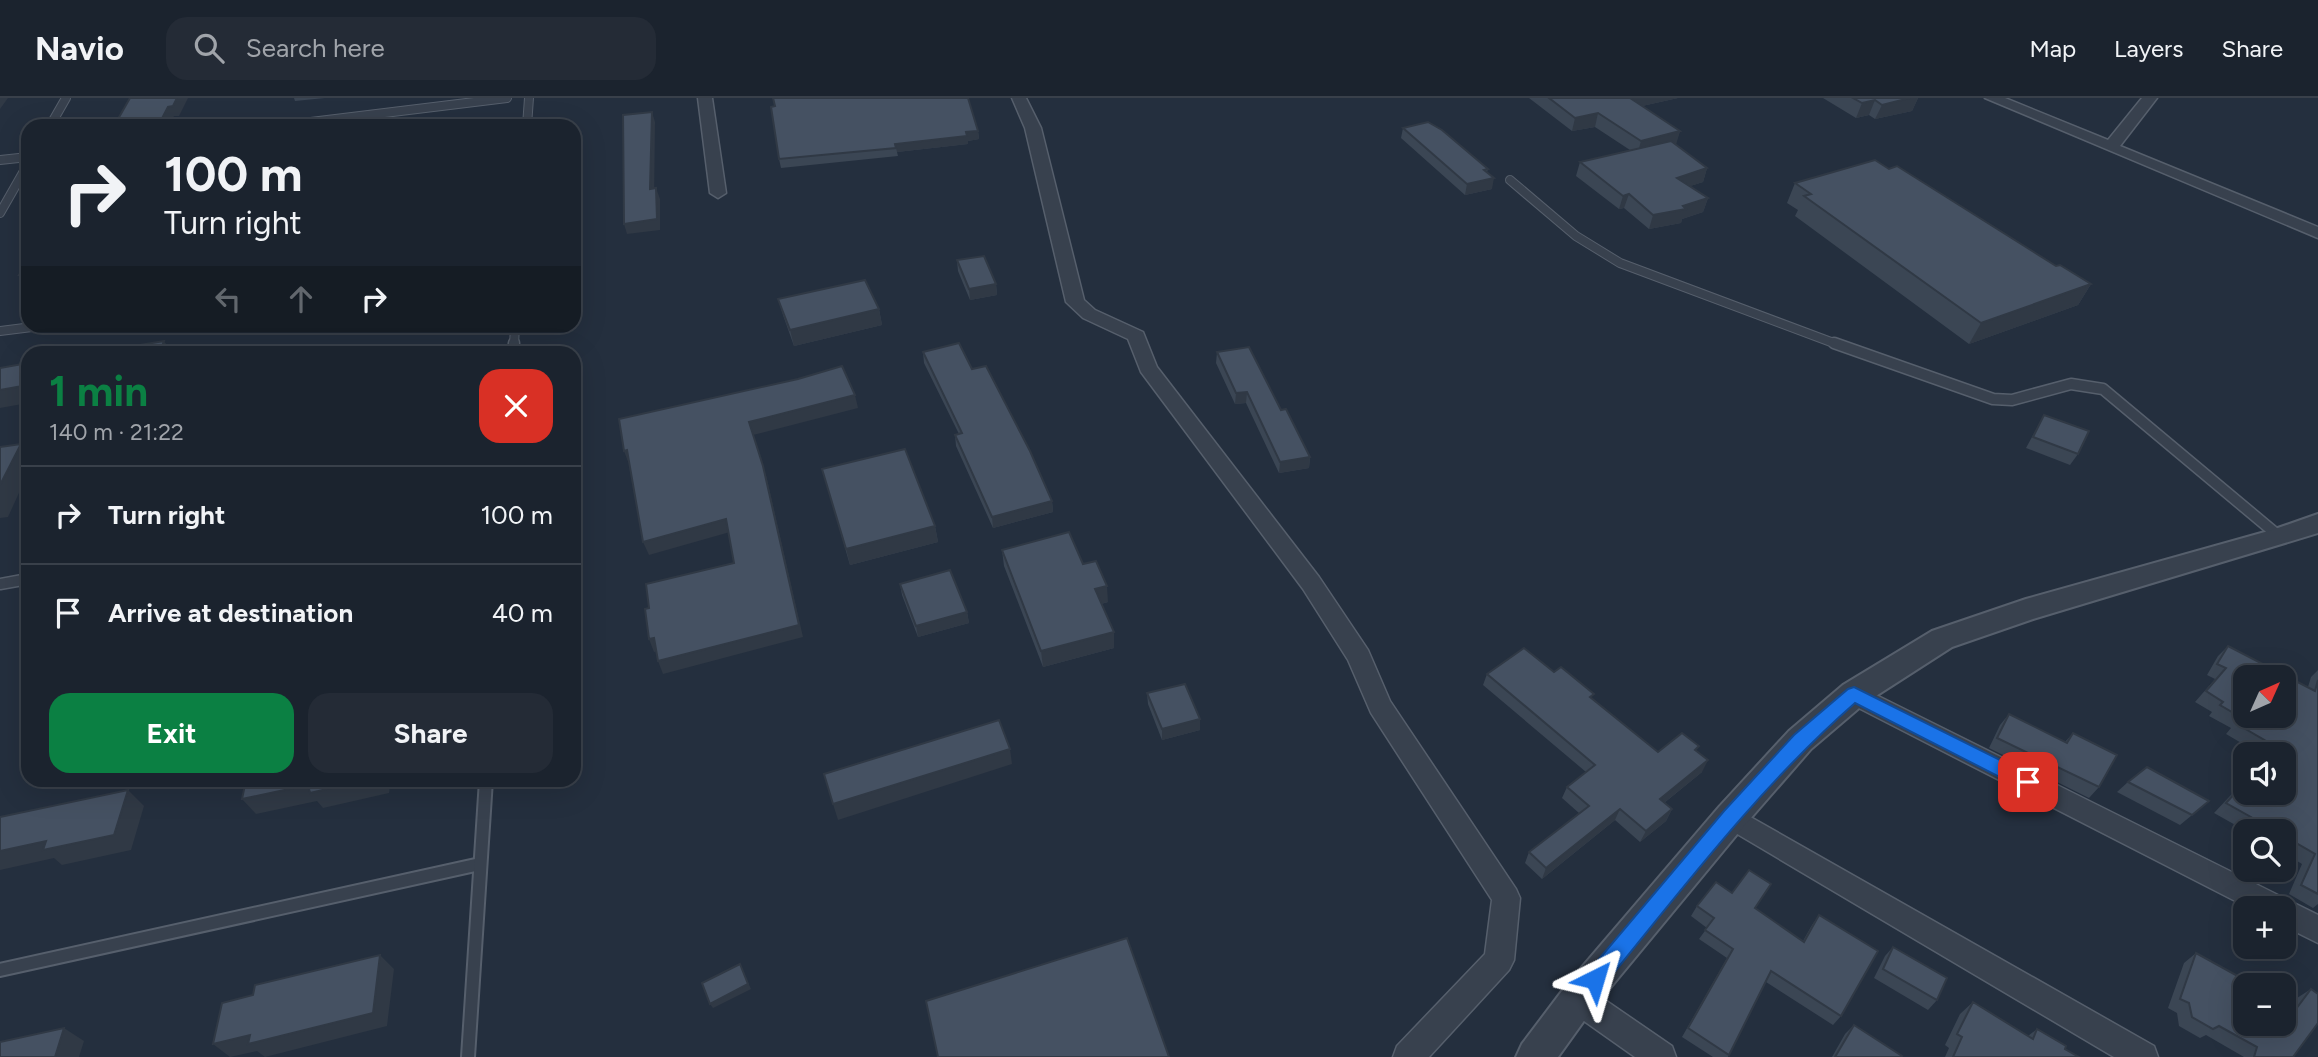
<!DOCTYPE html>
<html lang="en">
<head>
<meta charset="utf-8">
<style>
	:root { --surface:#1b232e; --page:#242b36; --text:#f1f3f6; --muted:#a0a4aa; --line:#39404a; --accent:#0b8043 }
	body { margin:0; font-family:Figtree,sans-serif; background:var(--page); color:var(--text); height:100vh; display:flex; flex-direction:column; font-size:26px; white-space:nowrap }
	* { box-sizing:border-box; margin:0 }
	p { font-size:23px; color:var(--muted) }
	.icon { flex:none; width:38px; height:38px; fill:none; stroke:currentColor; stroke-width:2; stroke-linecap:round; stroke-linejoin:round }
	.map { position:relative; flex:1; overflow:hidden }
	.details { position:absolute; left:21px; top:248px; width:560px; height:441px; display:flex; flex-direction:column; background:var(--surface); border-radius:21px; box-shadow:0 7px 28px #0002,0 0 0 2px var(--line) }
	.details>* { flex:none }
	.hud { position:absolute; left:21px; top:21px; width:560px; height:214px; border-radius:21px; box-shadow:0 7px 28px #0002,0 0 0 2px var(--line); background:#1b232e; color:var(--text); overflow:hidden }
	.needle { width:46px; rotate:45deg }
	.buttons { position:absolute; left:2233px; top:567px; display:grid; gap:14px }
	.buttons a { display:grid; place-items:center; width:63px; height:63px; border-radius:14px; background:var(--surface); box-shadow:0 7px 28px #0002,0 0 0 2px var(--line); font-size:35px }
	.pin { position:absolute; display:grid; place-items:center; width:60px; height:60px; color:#fff; margin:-30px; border-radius:14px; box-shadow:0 4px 10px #0006 }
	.me { position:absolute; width:77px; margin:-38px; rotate:40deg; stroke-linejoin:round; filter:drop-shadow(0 0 5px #0008) }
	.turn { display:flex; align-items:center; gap:24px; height:147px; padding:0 28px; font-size:32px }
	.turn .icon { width:91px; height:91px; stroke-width:2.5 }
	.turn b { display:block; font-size:49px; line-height:60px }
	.lanes { display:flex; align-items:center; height:66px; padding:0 28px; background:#0003; justify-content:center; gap:35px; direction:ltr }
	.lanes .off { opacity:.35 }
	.round { display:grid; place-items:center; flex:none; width:74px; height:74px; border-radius:21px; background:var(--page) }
	.headline { display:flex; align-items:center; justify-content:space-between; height:119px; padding:0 28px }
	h1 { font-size:42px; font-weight:700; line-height:52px; color:var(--accent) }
	.cta { display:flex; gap:14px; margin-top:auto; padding:14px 28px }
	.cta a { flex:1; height:80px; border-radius:21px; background:var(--accent); color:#fff; font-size:28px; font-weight:700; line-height:80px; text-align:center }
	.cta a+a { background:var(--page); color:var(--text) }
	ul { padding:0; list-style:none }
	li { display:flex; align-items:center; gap:21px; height:98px; padding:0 28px; border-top:2px solid var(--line) }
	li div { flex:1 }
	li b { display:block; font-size:26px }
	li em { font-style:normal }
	header { display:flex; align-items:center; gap:42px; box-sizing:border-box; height:98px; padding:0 35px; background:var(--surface); border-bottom:2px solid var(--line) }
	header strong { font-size:33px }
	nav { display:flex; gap:38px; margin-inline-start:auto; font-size:24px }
	.search { width:490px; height:63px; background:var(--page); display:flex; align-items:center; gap:18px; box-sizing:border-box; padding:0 24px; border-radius:21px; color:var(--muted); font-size:26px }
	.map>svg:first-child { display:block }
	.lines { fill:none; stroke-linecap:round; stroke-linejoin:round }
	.service-far2-casing { stroke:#565f6c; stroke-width:10 }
	.service-far1-casing { stroke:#565f6c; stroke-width:13 }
	.service-casing { stroke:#565f6c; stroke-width:16 }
	.minor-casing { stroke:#565f6c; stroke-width:3 }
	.tertiary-casing { stroke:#565f6c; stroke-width:4 }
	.service-far2 { stroke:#38414e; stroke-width:8 }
	.service-far1 { stroke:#38414e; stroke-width:10 }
	.service { stroke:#38414e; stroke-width:12 }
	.minor { fill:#38414e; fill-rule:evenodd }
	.tertiary { fill:#38414e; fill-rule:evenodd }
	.wall { fill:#3b4654 }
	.shaded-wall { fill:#303945 }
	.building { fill:#455162; stroke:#303945; stroke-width:2; fill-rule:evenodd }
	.route { fill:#1a73e8; stroke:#114b97; stroke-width:2 }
</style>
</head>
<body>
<header>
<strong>Navio</strong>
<div class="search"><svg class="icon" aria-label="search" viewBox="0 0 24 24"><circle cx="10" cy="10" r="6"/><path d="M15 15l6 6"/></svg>Search here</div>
<nav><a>Map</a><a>Layers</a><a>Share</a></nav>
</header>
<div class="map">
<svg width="2318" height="959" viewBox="0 0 2318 959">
	<rect width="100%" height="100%" fill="#242f3e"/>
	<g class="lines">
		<g class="service-far2-casing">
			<g id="service-far2">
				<path d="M50 28 66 0"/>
				<path d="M278 28 507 0"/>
				<path d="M527 28 529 0"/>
				<path d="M0 62 28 59"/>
				<path d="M1510 82 1576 138 1620 165 1839 247"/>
				<path d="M0 115 28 66"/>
				<path d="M0 233 40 228"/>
				<path d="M514 247 515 228"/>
			</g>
		</g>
		<g class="service-far1-casing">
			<g id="service-far1">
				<path d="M1834 245 1993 301 2012 302 2071 286 2103 291 2280 439"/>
				<path d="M513 256 514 245"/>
				<path d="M0 486 28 481"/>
			</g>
		</g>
		<g class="service-casing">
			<g id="service">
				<path d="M0 872 480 766"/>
				<path d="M468 959 486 682"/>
			</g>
		</g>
		<g class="minor-casing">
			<g id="minor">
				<path d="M698 0H712L726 95 718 100 710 95Z"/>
				<path d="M1012 0H1026L1041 30 1084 202 1095 212 1143 234 1157 269 1319 479 1368 552 1390 603 1516 791 1520 800 1514 862 1509 872 1429 959H1393L1397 948 1485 856 1492 802 1371 615 1348 562 1303 491 1141 274 1128 241 1083 220 1066 204 1025 30Z"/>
				<path d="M1985 0H2005L2108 42 2142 0H2157L2120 48 2318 129V140Z"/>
				<path d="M1854 586 2318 817V845L2284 828V810H2249L1845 603 1842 596 1845 589Z"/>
				<path d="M1731 708 2154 948 2158 959H2114L1722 727 1718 719 1722 711Z"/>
				<path d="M1578 887 1589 891 1672 948 1676 959H1635L1567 911 1563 901 1567 891Z"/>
			</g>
		</g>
		<g class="tertiary-casing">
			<path id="tertiary" d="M2318 416V435L2033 521 1952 549 1865 605 1811 651 1743 729 1591 913 1558 959H1516L1522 946 1565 889 1719 709 1789 633 1843 587 1932 533 2026 501 2272 432Z"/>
		</g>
		<use href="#service-far2" class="service-far2"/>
		<use href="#service-far1" class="service-far1"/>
		<use href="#service" class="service"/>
		<use href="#minor" class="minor"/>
		<use href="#tertiary" class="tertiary"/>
	</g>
	<g class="wall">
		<path d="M294 0H325L295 3Z"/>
		<path d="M1529 0H1678L1642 8 1680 33 1675 47 1707 70 1703 84 1690 88 1708 100 1703 114 1682 121 1681 125 1649 131 1624 110 1619 111 1576 78 1580 64 1630 52 1595 29 1572 33Z"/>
		<path d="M1823 0H1918L1912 13 1875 21 1869 17 1856 20Z"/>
		<path d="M1403 30 1488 71 1487 74 1492 91 1465 97 1401 40Z"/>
		<path d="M978 33 979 41 968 43V46L897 54 898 58 781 70 779 61Z"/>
		<path d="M1795 85 2056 168 2091 186 2078 207 1969 246 1795 118 1798 112 1787 105Z"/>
		<path d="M957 162 996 186 997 197 970 202 958 173Z"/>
		<path d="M28 163V187H27L19 177Z"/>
		<path d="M778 201 879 211 882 227 794 248 783 217Z"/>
		<path d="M923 254 972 271 1052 403 1053 414 993 430 956 348 955 337 959 336 924 265Z"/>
		<path d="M1217 254 1281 312 1310 359 1309 370 1279 375 1246 305 1235 306 1216 265Z"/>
		<path d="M2044 317 2078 356 2070 367 2026 350Z"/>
		<path d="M822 371 935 428 938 444 850 467Z"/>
		<path d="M1002 452 1083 466 1108 504 1101 506 1114 534V550L1043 569 1004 468Z"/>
		<path d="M900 486 967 514 969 525 918 539 902 497Z"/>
		<path d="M2228 548 2308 589 2311 579 2318 572V806L2313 810 2289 796 2302 766 2284 755V733H2246L2214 715 2245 682V695L2284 656H2260L2226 636 2231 630 2209 618 2212 614 2195 604 2215 581 2207 577 2218 558Z"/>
		<path d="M1554 574 1592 601 1658 654 1697 653 1702 674 1664 705 1672 711 1666 723 1640 744 1615 722 1542 781 1525 765 1529 754 1579 715 1562 700 1567 689 1586 674 1483 587 1487 576Z"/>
		<path d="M1147 595 1200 632 1162 642 1148 606Z"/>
		<path d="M2009 616 2065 644 2073 635 2099 689 2089 700 1989 650 2000 627Z"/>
		<path d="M2128 684 2209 703 2180 727 2117 694Z"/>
		<path d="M1697 808 1755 810 1803 843 1812 827 1819 817 1841 918 1833 927 1766 884 1728 959H1713L1682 939 1727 860 1699 841 1707 830 1691 818Z"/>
		<path d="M1893 849 1937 902 1928 912 1874 880 1885 858Z"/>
		<path d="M2196 855 2292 908 2297 900 2311 891 2293 959H2244L2206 937 2200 940 2179 928 2177 915 2168 910 2184 865Z"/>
		<path d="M1973 904 2028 938 2037 931 2065 951 2079 959H1945L1949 950 1945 947 1960 916Z"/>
		<path d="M1854 927 1901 959H1832L1845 936Z"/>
	</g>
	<g class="shaded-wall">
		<path d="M0 0H8L0 11Z"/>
		<path d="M177 0H188L179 18H174L169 28H158L168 9Z"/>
		<path d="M1627 0H1678L1624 12Z"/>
		<path d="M1910 0H1918L1912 13 1875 21 1882 7Z"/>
		<path d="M1875 2 1869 17 1856 20 1862 5Z"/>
		<path d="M652 14 655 24 654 102 650 91Z"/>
		<path d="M1598 15 1595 29 1572 33 1575 20Z"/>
		<path d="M978 33 979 41 968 43V46L897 54 895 46Z"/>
		<path d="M1680 33 1676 47 1637 57 1641 43Z"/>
		<path d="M1707 70 1703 84 1672 94 1677 80Z"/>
		<path d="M1494 80 1492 91 1465 97 1467 86Z"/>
		<path d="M656 90 660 101V132L627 136 624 126Z"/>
		<path d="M1629 96 1624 110 1619 111 1623 98Z"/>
		<path d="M1708 100 1703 114 1682 121 1681 125 1649 131 1653 117Z"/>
		<path d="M996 186 997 197 970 202 969 191Z"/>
		<path d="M2091 186 2078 207 1969 246 1981 225Z"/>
		<path d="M879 211 882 227 794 248 790 232Z"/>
		<path d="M164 243 173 256H159Z"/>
		<path d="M28 287V305L0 310V292Z"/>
		<path d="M1247 294 1246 305 1235 306 1236 295Z"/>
		<path d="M855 297 858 310 753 337 749 324Z"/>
		<path d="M21 346 28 354V375L8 419 0 420V387Z"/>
		<path d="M627 352 629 366 624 353Z"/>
		<path d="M1310 359 1309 370 1279 375 1280 364Z"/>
		<path d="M763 368 767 381 803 539 663 576 658 563 799 527Z"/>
		<path d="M1052 403 1053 414 993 430 992 419Z"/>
		<path d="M726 421 730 434 649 457 643 444Z"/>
		<path d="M935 428 938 444 850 467 846 451Z"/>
		<path d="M1107 488 1108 504 1096 507 1095 491Z"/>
		<path d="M967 514 969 525 918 539 916 528Z"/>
		<path d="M1114 534V550L1043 569 1041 553Z"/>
		<path d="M654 540 659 553 654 554 649 541Z"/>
		<path d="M1200 621V632L1162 642V631Z"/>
		<path d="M1010 651 1012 666 838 722 833 706Z"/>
		<path d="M1708 662 1702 674 1654 713 1660 701Z"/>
		<path d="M365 682H391L389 695 323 710 317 703 256 716 242 701 308 687Z"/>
		<path d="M128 692 144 708 131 752 62 767 54 760 0 772V753Z"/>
		<path d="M1620 711 1615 722 1542 781 1546 770Z"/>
		<path d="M1672 711 1666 723 1640 744 1646 733Z"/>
		<path d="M380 857 394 871 387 928 265 959 257 953 230 959 213 946Z"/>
		<path d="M740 866 751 891 713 910 710 906Z"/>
		<path d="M64 930 84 943 79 959H55Z"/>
	</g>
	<g class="building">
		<path d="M130 0H177L173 8 168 9 158 28H114Z"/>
		<path d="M773 0H968L978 33 966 34 967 38 895 46 896 50 779 61 771 9 775 8Z"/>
		<path d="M1549 0H1630L1680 33 1641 43 1598 15 1575 20Z"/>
		<path d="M1853 0H1910L1882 7 1875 2 1862 5Z"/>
		<path d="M652 14 650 91 656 90 657 121 624 126 623 17Z"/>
		<path d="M1428 24 1442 32 1488 71 1484 72 1494 80 1467 86 1403 30Z"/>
		<path d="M451 26V28H434Z"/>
		<path d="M1671 43 1707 70 1677 80 1708 100 1683 108 1686 111 1653 117 1629 96 1623 98 1580 64Z"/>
		<path d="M1875 62 1889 71 1897 68 2056 168 2060 167 2091 186 1981 225 1804 98 1811 96 1795 85Z"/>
		<path d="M984 158 996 186 969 191 957 162Z"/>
		<path d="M28 163V177H19Z"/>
		<path d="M865 182 879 211 790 232 778 201Z"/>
		<path d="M164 243 159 256H86Z"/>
		<path d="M959 245 972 271 986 268 1030 353 1052 403 992 419 955 337 962 335 923 254Z"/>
		<path d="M1249 249 1281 312 1286 311 1310 359 1280 364 1247 294 1236 295 1217 254Z"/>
		<path d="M28 265V287L0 292V270Z"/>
		<path d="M842 268 855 297 749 324 763 368 799 527 658 563 654 540 649 541 645 511 649 510 646 486 734 465 726 421 643 444 627 352 624 353 619 321 798 281Z"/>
		<path d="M2044 317 2089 333 2078 356 2033 339Z"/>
		<path d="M21 346 0 387V349Z"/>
		<path d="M905 351 935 428 846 451 822 371Z"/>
		<path d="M1069 434 1083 466 1096 463 1107 488 1095 491 1114 534 1041 553 1002 452Z"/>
		<path d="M950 472 967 514 916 528 900 486Z"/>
		<path d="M2228 548 2315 593 2318 582V796L2301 787 2315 756 2284 738V733H2276L2226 705 2245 684V695H2284V656H2271L2278 650 2237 626 2242 620 2220 607 2223 604 2206 593 2226 570 2217 566ZM2245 579H2284V618H2245Z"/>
		<path d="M1524 550 1554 574 1561 569 1594 596 1590 599 1658 654 1682 635 1699 648 1695 652 1708 662 1660 701 1672 711 1646 733 1620 711 1546 770 1529 754 1589 708 1567 689 1595 667 1487 576Z"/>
		<path d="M1185 586 1200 621 1162 631 1147 595Z"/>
		<path d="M2009 616 2067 645 2073 635 2117 657 2099 689 1997 640Z"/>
		<path d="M999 622 1010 651 833 706 824 676Z"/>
		<path d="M2147 669 2209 703 2192 717 2128 684Z"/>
		<path d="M246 682H365L310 695 308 687 242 701Z"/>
		<path d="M128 692 114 737 43 752 46 743 0 753V719Z"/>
		<path d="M1749 772 1771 786 1755 810 1804 844 1819 817 1878 853 1841 918 1771 873 1729 957 1688 930 1733 851 1705 832 1714 820 1697 808 1716 784 1732 795Z"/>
		<path d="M1127 840 1169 959H938L926 903Z"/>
		<path d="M1893 849 1947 880 1937 902 1883 871Z"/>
		<path d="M2196 855 2254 887H2245V926H2284V904L2296 911 2311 891 2318 896V925L2293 959H2254L2257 949 2219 928 2213 931 2192 919 2189 905 2180 901Z"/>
		<path d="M380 857 373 915 248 946 250 937 213 946 222 905 253 897 255 887Z"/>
		<path d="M740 866 748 886 710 906 702 885Z"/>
		<path d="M1973 904 2033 941 2037 931 2066 948 2065 951 2079 959H1953L1962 939 1957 936Z"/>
		<path d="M1854 927 1902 958 1901 959H1835Z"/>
		<path d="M64 930 55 959H0V944Z"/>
	</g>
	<path class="route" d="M1854 589 2034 679 2037 684 2034 690 2028 692 2021 690 1855 605C1760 688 1683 790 1603 888L1595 891 1588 888 1585 881 1588 874 1724 713 1794 637 1848 591Z"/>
</svg>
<div class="buttons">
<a><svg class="needle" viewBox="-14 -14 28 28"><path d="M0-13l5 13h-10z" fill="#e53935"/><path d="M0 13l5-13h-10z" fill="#a0a4aa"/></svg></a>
<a><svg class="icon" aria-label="sound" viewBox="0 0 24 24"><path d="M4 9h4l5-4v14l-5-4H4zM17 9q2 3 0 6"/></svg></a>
<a><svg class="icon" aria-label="search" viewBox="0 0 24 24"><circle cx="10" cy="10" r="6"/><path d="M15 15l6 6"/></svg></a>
<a>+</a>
<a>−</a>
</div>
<div class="pin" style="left:2028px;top:684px;background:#d93025"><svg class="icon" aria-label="arrive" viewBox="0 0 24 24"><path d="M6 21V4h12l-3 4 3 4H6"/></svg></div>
<svg class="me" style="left:1595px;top:881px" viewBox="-20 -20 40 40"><path d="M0-17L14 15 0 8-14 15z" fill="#1a73e8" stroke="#fff" stroke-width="4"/></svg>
<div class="hud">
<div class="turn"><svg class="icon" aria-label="right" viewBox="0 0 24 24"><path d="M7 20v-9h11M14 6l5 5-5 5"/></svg><div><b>100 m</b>Turn right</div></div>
<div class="lanes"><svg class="icon off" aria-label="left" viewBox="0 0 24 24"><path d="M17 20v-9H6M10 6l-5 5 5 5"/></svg><svg class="icon off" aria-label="ahead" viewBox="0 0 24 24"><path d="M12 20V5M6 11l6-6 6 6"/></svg><svg class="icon" aria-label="right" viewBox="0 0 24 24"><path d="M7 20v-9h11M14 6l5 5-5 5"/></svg></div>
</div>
<section class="details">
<div class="headline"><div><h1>1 min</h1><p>140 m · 21:22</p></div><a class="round" style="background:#d93025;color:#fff"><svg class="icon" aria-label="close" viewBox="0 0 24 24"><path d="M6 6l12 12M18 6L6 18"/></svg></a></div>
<ul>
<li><svg class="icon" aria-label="right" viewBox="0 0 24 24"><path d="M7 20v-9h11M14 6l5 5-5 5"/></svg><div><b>Turn right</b></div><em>100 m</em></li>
<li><svg class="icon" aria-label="arrive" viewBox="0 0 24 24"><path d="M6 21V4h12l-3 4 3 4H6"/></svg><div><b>Arrive at destination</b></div><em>40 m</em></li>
</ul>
<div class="cta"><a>Exit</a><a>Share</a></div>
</section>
</div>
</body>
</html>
